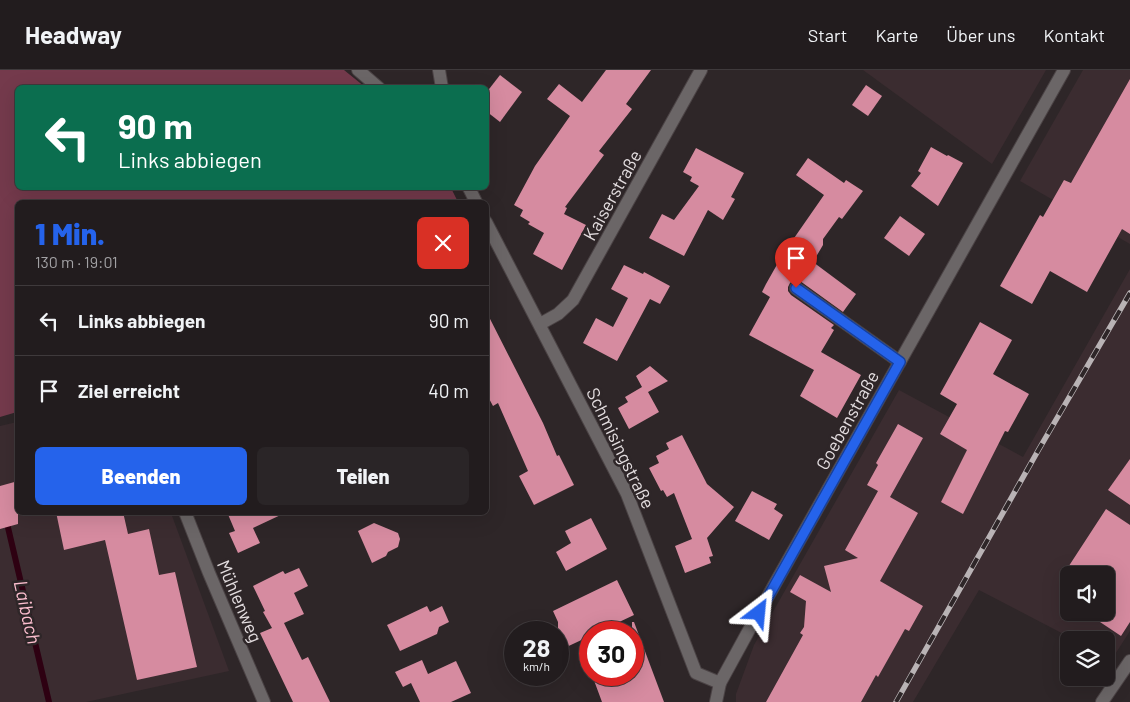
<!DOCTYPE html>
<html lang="de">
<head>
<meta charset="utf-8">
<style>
	:root { --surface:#221c1e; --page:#2a2527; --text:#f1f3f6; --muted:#a2a1a4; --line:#3f3a3c; --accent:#2563eb }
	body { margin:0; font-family:Barlow,sans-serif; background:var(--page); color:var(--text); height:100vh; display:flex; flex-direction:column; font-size:19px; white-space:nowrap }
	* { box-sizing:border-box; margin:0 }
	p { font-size:16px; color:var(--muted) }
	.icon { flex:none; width:28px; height:28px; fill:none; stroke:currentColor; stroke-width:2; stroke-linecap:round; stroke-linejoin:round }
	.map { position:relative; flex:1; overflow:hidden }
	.panel { position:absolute; left:15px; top:130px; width:474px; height:315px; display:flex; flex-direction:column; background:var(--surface); border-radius:8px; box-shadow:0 5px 20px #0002,0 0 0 1px var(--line) }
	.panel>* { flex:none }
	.hud { position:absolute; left:15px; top:15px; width:474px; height:105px; border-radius:8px; box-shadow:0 5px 20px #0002,0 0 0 1px var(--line); background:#0b6e4f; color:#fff; overflow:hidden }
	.buttons { position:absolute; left:1060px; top:496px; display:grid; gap:10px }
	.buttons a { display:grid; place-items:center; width:55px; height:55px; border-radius:8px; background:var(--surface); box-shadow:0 5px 20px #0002,0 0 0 1px var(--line); font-size:25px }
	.speed { position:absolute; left:504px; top:551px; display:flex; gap:10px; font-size:25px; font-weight:700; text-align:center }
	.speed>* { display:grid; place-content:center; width:65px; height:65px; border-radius:50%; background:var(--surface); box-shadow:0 5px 20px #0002,0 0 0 1px var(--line); line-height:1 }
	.speed small { font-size:12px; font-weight:400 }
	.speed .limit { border:8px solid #d22; background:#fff; color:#111 }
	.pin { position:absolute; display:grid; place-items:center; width:42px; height:42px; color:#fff; margin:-51px -21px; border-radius:50% 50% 50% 0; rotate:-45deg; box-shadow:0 0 5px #0007 }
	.pin .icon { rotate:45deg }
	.me { position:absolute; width:55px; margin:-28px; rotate:29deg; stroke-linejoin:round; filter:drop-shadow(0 0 4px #0008) }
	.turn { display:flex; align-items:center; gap:18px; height:105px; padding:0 20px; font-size:22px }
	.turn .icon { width:65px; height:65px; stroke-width:2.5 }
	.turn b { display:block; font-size:35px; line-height:42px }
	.round { display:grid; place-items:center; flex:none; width:52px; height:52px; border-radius:8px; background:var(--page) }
	.overview { display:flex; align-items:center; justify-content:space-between; height:85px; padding:0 20px }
	h1 { font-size:30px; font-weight:800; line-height:38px; color:var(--accent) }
	.primary-button { display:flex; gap:10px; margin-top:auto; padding:10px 20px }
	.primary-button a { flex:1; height:58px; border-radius:8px; background:var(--accent); color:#fff; font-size:20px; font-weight:800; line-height:58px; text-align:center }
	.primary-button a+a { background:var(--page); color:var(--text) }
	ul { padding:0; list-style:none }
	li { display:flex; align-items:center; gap:15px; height:70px; padding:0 20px; border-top:1px solid var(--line) }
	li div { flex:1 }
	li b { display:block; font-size:19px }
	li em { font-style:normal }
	header { display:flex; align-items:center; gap:30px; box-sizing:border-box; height:70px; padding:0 25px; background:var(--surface); border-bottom:1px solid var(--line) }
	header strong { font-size:24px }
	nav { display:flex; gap:28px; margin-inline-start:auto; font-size:18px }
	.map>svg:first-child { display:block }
	.built { fill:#3b2c30; fill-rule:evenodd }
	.green { fill:#743a4c }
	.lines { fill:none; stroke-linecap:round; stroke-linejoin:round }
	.stream { stroke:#2e0112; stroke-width:6 }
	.building { fill:#d68ba0 }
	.minor-casing { stroke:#4b4345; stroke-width:14 }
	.minor { stroke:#6b6667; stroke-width:12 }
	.rail-casing { stroke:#b9b3b5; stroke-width:5.5 }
	.rail { stroke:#2e2628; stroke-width:4; stroke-dasharray:11; stroke-linecap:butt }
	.route-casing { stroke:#184099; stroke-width:12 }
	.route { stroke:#2563eb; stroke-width:9 }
	.labels { text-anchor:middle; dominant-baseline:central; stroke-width:5; stroke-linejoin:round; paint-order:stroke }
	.street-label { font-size:18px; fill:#e4dee0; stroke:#2e2628 }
	.water-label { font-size:19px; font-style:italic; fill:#fdbfcf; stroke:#2e2628 }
</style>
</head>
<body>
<header>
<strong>Headway</strong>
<nav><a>Start</a><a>Karte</a><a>Über uns</a><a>Kontakt</a></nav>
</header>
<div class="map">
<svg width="1130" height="632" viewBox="0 0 1130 632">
	<rect width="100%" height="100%" fill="#2e2628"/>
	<g class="built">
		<path d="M863 0H1046L992 94Z"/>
		<path d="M1083 0H1130V174L1020 111Z"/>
		<path d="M1130 199V561L1112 589 1106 586V570H1075L979 520 913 632H736V624L754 575 899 320 1023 387ZM1069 505H1106V542H1069Z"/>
		<path d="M17 352 18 442 171 443 229 601 86 632H0V356Z"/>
	</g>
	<path class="green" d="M0 0H344L365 17 18 18V118H451L458 132H18L17 342 0 347Z"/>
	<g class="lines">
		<path class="stream" d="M6 449 49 632"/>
	</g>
	<g class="building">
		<path d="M606 0H651L626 34 632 39 599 81 604 85 565 137 567 138 564 144 586 155 562 200 533 184 544 163 528 154 530 152 520 146 523 140 514 135 535 96 570 46 547 29 559 14 582 32Z"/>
		<path d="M500 5 522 22 500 52 486 41V23Z"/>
		<path d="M1130 9V164L1122 159 1087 222 1050 201 1032 234 1000 216 1040 145 1043 147 1064 110 1071 113Z"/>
		<path d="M866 15 882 26 868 46 852 35Z"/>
		<path d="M931 77 947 86 948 85 963 93 938 136 911 116 921 103 918 101Z"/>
		<path d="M696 78 744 103 731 127 735 129 723 150 708 140 684 186 649 168 662 144 674 150 699 116 690 111 692 107 683 102Z"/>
		<path d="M808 88 844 113 846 110 863 121 842 149 839 147 823 169V175L813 192 856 224 843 242 800 211 793 210 790 213 788 217V221L791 225 834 255 831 258 834 260 821 282 861 305 837 348 800 326 814 300 749 265 770 227 762 222 766 214 783 184 824 125 796 105Z"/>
		<path d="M900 146 925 164 909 186 884 168Z"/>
		<path d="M624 195 643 204 644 202 670 216 660 234 650 229 617 291 583 273 596 248 613 257 628 228 611 219Z"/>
		<path d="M486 241 543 353 557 386 559 385 574 415 534 435 519 406 528 401 498 333 493 336 486 323Z"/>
		<path d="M980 252 1012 270 993 304 1029 324 1008 362 1005 361 963 444 941 432 967 380 940 364 957 334 940 324Z"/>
		<path d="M650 296 668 311 648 322 659 342 629 359 618 338 628 332 625 327 642 317 636 306Z"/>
		<path d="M898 354 923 368 890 427 918 443 880 511 923 536 909 561 905 559 878 607 876 605 861 632H766L803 565 800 563 804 557 806 531 790 522 800 505 831 522 824 496 858 488 845 480 878 421 867 415 878 395 876 393Z"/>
		<path d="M682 365 707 414 734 437 707 468 713 486 709 487 711 493 685 503 675 476 692 469 674 423 667 427 663 420 661 421 649 398 659 393 656 386 669 379 666 373Z"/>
		<path d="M1130 389V435L1108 420Z"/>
		<path d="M18 411V454L0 459V416Z"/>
		<path d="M752 421 777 434 774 439 783 445 769 470 735 451Z"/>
		<path d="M1106 439 1130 455V552L1121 566 1085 542H1106V505H1063Z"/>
		<path d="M56 442H123L128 464 149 459 159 505 175 502 197 597 137 610 105 470 64 480Z"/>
		<path d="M227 442H287L253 458 260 473 238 483 229 463 235 461Z"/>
		<path d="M591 448 607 479 566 501 556 482 571 473 565 461Z"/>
		<path d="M374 453 398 463 400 469 398 477 388 482 386 486 372 493 358 461Z"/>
		<path d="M299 498 308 516 294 523 304 544 284 553 302 590 308 587 330 632H293L260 563 272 558 263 542 265 541 253 516 283 501 285 504Z"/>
		<path d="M617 510 634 545 598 562H590V566L558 581V552L553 541Z"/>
		<path d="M427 536 430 542 442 536 449 552 439 557 437 564 400 581 387 555Z"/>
		<path d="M632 552H634L664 632H602L592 605H632Z"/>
		<path d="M422 590 428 604 456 591 471 623 451 632H420L411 613 403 617 395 602Z"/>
	</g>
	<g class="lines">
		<g class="minor-casing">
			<g id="minor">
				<path d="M358 0 379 18"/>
				<path d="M439 0 442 18"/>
				<path d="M469 118 476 132"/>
				<path d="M486 152 627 424 696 603 720 613"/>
				<path d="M796 218 900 292"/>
				<path d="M540 254 558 244 573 230 701 0"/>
				<path d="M185 442 209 503 264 632"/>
				<path d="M716 632 720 613 749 560 1064 0"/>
				<path d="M1102 632 1130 591"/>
			</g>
		</g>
		<use href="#minor" class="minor"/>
		<g class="rail-casing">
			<path id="rail" d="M896 632 1039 379 1130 223"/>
		</g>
		<use href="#rail" class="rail"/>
	</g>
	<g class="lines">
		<g class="route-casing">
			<path id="route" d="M759 543 900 292 796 218"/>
		</g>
		<use href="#route" class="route"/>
	</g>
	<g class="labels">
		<g class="street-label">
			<text transform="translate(612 125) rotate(-61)">Kaiserstraße</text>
			<text transform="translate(847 350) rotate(-61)">Goebenstraße</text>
			<text transform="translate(621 378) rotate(64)">Schmisingstraße</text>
			<text transform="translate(240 531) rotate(67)">Mühlenweg</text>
		</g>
		<g class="water-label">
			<text transform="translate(28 542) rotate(77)">Laibach</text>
		</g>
	</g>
</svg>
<div class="buttons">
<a><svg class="icon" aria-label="sound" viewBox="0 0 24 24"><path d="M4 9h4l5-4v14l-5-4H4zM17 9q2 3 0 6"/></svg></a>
<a><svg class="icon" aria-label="layers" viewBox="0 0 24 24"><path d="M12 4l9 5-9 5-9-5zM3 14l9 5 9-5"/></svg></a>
</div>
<div class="speed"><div>28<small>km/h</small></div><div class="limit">30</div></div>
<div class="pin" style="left:796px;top:218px;background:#d93025"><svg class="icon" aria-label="arrive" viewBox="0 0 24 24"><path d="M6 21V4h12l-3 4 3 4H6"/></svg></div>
<svg class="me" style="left:759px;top:543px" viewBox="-20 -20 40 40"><path d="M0-17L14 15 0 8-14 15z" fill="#2563eb" stroke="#fff" stroke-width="4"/></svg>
<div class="hud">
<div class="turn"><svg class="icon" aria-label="left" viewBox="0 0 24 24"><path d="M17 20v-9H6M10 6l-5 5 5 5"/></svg><div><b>90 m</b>Links abbiegen</div></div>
</div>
<section class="panel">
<div class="overview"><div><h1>1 Min.</h1><p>130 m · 19:01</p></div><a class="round" style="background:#d93025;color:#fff"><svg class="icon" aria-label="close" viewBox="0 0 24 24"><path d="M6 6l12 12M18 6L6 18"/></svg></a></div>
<ul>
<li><svg class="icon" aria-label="left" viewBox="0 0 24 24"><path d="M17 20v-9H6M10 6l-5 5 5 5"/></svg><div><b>Links abbiegen</b></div><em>90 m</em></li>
<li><svg class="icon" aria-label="arrive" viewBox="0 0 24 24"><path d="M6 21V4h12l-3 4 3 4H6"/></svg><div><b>Ziel erreicht</b></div><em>40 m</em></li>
</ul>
<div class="primary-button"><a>Beenden</a><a>Teilen</a></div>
</section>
</div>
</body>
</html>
